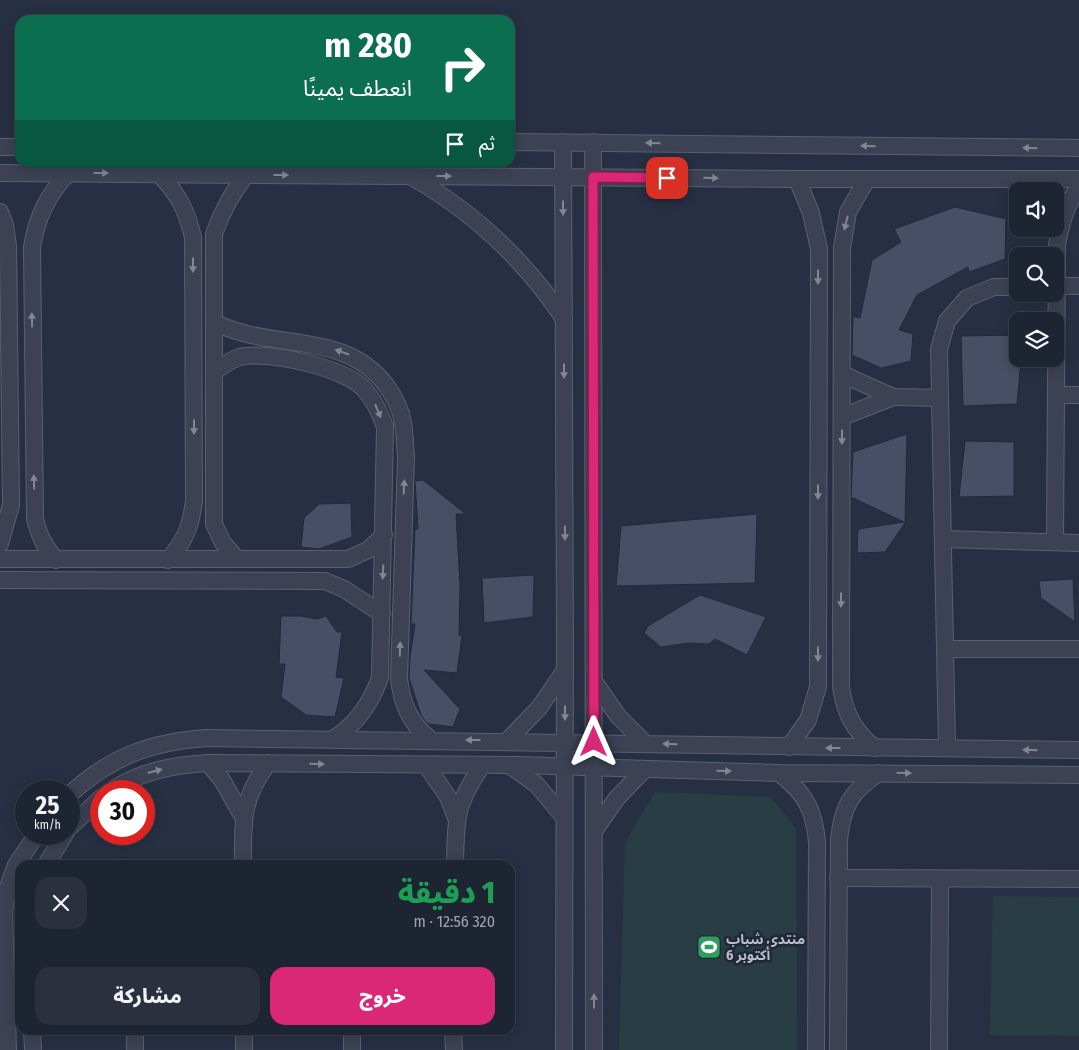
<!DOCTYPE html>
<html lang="ar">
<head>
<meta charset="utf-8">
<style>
	:root { --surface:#1d2432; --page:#2a303e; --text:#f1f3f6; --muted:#a0a4ac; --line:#3b414d; --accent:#db2777 }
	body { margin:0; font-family:"Fira Sans Condensed","Noto Sans Arabic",sans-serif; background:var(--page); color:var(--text); direction:rtl; height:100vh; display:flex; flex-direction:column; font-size:19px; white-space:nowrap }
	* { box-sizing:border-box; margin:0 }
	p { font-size:16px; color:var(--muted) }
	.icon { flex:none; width:28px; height:28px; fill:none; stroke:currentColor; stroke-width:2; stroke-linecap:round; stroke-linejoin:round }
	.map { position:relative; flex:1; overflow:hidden; direction:ltr }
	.drawer { position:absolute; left:15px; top:860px; width:500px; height:175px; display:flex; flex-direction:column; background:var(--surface); border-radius:15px; box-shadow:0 2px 12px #0003,0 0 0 1px var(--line); direction:rtl }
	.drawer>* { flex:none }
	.banner { position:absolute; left:15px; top:15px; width:500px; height:152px; border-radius:15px; box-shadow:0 2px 12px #0003,0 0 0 1px var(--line); direction:rtl; background:#0b6e4f; color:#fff; overflow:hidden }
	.fabs { position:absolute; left:1009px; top:182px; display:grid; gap:10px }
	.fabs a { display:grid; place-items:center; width:55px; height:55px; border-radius:10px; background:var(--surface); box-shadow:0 2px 12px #0003,0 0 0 1px var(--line); font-size:25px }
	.speed { position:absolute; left:15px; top:780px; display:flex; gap:10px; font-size:25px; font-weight:700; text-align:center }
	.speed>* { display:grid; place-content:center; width:65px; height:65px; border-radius:50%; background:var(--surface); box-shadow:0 2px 12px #0003,0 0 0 1px var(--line); line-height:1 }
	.speed small { font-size:12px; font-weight:400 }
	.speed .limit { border:8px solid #d22; background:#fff; color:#111 }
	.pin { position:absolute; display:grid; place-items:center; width:42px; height:42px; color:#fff; margin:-21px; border-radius:10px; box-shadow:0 2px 8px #0006 }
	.me { position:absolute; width:55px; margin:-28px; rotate:0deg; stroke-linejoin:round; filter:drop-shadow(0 0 4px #0008) }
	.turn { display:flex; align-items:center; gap:18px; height:105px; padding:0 20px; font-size:22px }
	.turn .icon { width:65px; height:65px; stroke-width:2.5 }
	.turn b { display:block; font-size:35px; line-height:42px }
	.then { display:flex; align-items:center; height:48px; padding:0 20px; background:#0003; gap:10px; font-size:19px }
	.round { display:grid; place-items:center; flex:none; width:52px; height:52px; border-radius:15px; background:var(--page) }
	.summary { display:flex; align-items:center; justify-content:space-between; height:85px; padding:0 20px }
	h1 { font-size:30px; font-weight:800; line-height:38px; color:#1e9e55 }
	.primary-button { display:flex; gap:10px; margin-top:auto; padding:10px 20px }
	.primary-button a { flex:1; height:58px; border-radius:15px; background:var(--accent); color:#fff; font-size:20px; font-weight:800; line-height:58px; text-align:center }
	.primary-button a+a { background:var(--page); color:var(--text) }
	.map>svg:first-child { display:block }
	.green { fill:#293e44 }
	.building { fill:#464f65; stroke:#22293a }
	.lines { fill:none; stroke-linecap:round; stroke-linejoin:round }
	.minor-casing { stroke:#5a6070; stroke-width:18 }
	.minor { stroke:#3c4253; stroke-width:16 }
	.oneway { fill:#818696 }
	.route-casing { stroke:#8e194d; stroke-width:12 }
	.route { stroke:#db2777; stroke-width:9 }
	.labels { text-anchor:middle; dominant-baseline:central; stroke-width:5; stroke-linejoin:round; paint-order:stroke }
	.poi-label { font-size:14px; font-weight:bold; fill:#b9becc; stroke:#202738; text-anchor:start }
</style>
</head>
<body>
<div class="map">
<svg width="1079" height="1050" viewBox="0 0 1079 1050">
	<rect width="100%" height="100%" fill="#273043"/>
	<g class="green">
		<path d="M655 792 771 797 796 829 797 1050H619L625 843Z"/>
		<path d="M993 896 1079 897V1036L990 1035Z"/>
	</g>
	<g class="building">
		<path d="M955 207 1006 219 1005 259 969 272 968 267 917 295 899 330 913 334 911 361 881 368 852 355 853 316 860 318 872 260 901 242 894 229Z"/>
		<path d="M1018 335V359H1021L1017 404 963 406 961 336Z"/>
		<path d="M907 434 905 523 885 552 857 553 858 529 904 522 851 497 853 452Z"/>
		<path d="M965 441 1014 442V496L959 497Z"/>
		<path d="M423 480 466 514H456L460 585 459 635 462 636 457 673 424 670 460 709 453 727 429 724 425 721 421 715 409 678 410 657 415 624H411L415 529H418L415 481Z"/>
		<path d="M351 503 352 537 319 549 301 547 304 518 319 504Z"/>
		<path d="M757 514 755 583 616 586 621 526Z"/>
		<path d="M534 575 533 617 484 623 482 578Z"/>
		<path d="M1073 579 1075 622 1041 598 1039 581Z"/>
		<path d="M700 595 766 617 747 655 715 639 709 644 688 643 661 647 644 633 648 626Z"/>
		<path d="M281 616H301L317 619 326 616 337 632H342L336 677 344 678 335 717 306 715 281 697 285 664H279Z"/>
	</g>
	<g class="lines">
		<g class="minor-casing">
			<g id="minor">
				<path d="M510 142 1079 148"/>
				<path d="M563 142 565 645 564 1050"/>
				<path d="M593 142 594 1050"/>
				<path d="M0 147H20"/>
				<path d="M0 173 797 179H1079"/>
				<path d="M159 174C179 195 186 209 193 237L194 501C191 526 185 541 168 560"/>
				<path d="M412 177C475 213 524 259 564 319"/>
				<path d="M867 179 848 212 842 248 841 687C845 714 854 731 875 748"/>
				<path d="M0 212 5 225 8 246 11 505 0 544"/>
				<path d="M1055 286H1079"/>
				<path d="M214 322C272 352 343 329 386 385 394 396 401 410 403 423 405 434 405 446 406 457L399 679C402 705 410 723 431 740"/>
				<path d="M214 372C222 366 230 360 240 357 267 350 344 368 363 388 374 399 380 413 385 427L380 678C370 704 357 724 333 739"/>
				<path d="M842 374 893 397 940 398"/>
				<path d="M1056 395H1079"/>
				<path d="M842 417 893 397"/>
				<path d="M943 539 1079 543"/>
				<path d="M1055 542 1057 245C1061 223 1066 205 1079 187"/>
				<path d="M0 559H348L368 550 384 535"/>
				<path d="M237 559 223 543 214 524V234C222 211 231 194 246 175"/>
				<path d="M56 560C45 547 39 536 35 519L32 247C37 217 47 196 68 173"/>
				<path d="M0 580 325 581 344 589 382 614"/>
				<path d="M945 649H1079"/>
				<path d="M595 683 618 716 646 744"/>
				<path d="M507 741 539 708 565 670"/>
				<path d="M789 747 808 720 818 687 819 249 811 213 797 179"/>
				<path d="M947 748 939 349 947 321 967 298 994 287H1018"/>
				<path d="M208 763 222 780 243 817"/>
				<path d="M426 765 448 797 456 818"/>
				<path d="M510 766 536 784 563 816"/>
				<path d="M779 773C805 793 814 809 817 842L816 1050"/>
				<path d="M111 791C140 771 174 765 208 763L519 765 779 773 1079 775"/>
				<path d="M69 795C110 757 150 742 206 738L1079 750"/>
				<path d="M69 828 101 798"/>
				<path d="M594 831 617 798 645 769"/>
				<path d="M46 865 65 834"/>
				<path d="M243 865C243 821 241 800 268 763"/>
				<path d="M455 865C456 819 455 805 482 766"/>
				<path d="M838 878 1079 879"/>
				<path d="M32 1030 33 1050"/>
				<path d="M244 1030V1050"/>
				<path d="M352 1030V1050"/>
				<path d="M453 1030 454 1050"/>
				<path d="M8 1050 4 912 8 887 16 865 37 834"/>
				<path d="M135 1050V1030"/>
				<path d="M838 1050 839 840C842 807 851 791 879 773"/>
				<path d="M939 1050 940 879"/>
			</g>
		</g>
		<use href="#minor" class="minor"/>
	</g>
	<defs><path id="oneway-solid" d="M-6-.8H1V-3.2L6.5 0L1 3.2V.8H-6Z" transform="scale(1.25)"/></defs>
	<g class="oneway">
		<use href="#oneway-solid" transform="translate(653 143) rotate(-179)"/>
		<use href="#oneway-solid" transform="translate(868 146) rotate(-179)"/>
		<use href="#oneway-solid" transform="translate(1030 148) rotate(-179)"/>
		<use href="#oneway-solid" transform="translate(101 173)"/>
		<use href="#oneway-solid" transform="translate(281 175)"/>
		<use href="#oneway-solid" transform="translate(444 176)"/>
		<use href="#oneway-solid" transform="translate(711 178) rotate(1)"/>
		<use href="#oneway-solid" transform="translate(563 208) rotate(90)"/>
		<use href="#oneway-solid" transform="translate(846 223) rotate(104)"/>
		<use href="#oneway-solid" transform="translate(193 265) rotate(90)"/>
		<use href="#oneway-solid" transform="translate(818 277) rotate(90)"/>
		<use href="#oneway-solid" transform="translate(32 320) rotate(-91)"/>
		<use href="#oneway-solid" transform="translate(342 352) rotate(-161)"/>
		<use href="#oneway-solid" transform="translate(564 371) rotate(90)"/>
		<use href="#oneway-solid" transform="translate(378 411) rotate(67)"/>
		<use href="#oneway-solid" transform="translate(194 427) rotate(90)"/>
		<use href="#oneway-solid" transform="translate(842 437) rotate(90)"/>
		<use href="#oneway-solid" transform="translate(34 482) rotate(-91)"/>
		<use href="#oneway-solid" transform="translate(404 487) rotate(-87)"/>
		<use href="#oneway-solid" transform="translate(818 492) rotate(90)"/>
		<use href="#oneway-solid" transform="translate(565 533) rotate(90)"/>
		<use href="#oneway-solid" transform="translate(383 572) rotate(92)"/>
		<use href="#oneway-solid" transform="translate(841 600) rotate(90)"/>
		<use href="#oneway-solid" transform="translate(400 649) rotate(-88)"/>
		<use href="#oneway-solid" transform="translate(818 654) rotate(90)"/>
		<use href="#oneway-solid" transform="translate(565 713) rotate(90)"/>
		<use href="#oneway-solid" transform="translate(473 740) rotate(-180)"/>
		<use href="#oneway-solid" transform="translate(670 744) rotate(-178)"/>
		<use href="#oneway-solid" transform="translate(833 748) rotate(-180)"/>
		<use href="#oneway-solid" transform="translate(1030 750) rotate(-179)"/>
		<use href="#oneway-solid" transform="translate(317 764) rotate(1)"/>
		<use href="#oneway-solid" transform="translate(155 771) rotate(-15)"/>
		<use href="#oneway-solid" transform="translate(724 771) rotate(1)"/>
		<use href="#oneway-solid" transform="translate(904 773) rotate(1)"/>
		<use href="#oneway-solid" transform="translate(594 1001) rotate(-90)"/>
	</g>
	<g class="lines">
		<g class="route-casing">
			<path id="route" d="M594 742 593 177 667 178"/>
		</g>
		<use href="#route" class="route"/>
	</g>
	<defs>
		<g id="stadium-square" transform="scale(1.25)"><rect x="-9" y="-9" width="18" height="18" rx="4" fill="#2e9e5b" stroke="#202738"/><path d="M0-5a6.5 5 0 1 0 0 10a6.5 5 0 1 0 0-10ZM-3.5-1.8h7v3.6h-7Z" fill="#fff"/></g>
	</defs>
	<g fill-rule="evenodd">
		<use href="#stadium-square" x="709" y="947"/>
	</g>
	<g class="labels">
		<g class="poi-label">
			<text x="726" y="939">منتدى شباب<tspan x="726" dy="16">6 أكتوبر</tspan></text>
		</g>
	</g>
</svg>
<div class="fabs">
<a><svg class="icon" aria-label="sound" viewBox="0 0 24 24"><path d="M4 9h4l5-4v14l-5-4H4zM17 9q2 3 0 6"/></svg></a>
<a><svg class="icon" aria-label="search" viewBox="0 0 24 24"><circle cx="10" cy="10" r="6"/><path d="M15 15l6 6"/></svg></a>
<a><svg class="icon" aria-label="layers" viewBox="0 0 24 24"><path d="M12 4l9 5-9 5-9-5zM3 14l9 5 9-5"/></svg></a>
</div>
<div class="speed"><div>25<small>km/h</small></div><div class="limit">30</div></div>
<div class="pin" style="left:667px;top:178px;background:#d93025"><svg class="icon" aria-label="arrive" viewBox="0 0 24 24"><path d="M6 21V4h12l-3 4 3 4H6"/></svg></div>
<svg class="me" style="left:594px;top:742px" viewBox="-20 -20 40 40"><path d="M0-17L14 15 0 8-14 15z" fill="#db2777" stroke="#fff" stroke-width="4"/></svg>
<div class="banner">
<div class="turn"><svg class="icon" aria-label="right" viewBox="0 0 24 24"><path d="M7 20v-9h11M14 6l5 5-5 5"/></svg><div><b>280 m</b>انعطف يمينًا</div></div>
<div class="then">ثم<svg class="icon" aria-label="arrive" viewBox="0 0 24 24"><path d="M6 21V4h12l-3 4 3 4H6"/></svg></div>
</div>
<section class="drawer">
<div class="summary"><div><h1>1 دقيقة</h1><p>320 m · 12:56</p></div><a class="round"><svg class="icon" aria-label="close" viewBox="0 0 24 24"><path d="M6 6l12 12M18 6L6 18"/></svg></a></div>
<div class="primary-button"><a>خروج</a><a>مشاركة</a></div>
</section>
</div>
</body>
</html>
